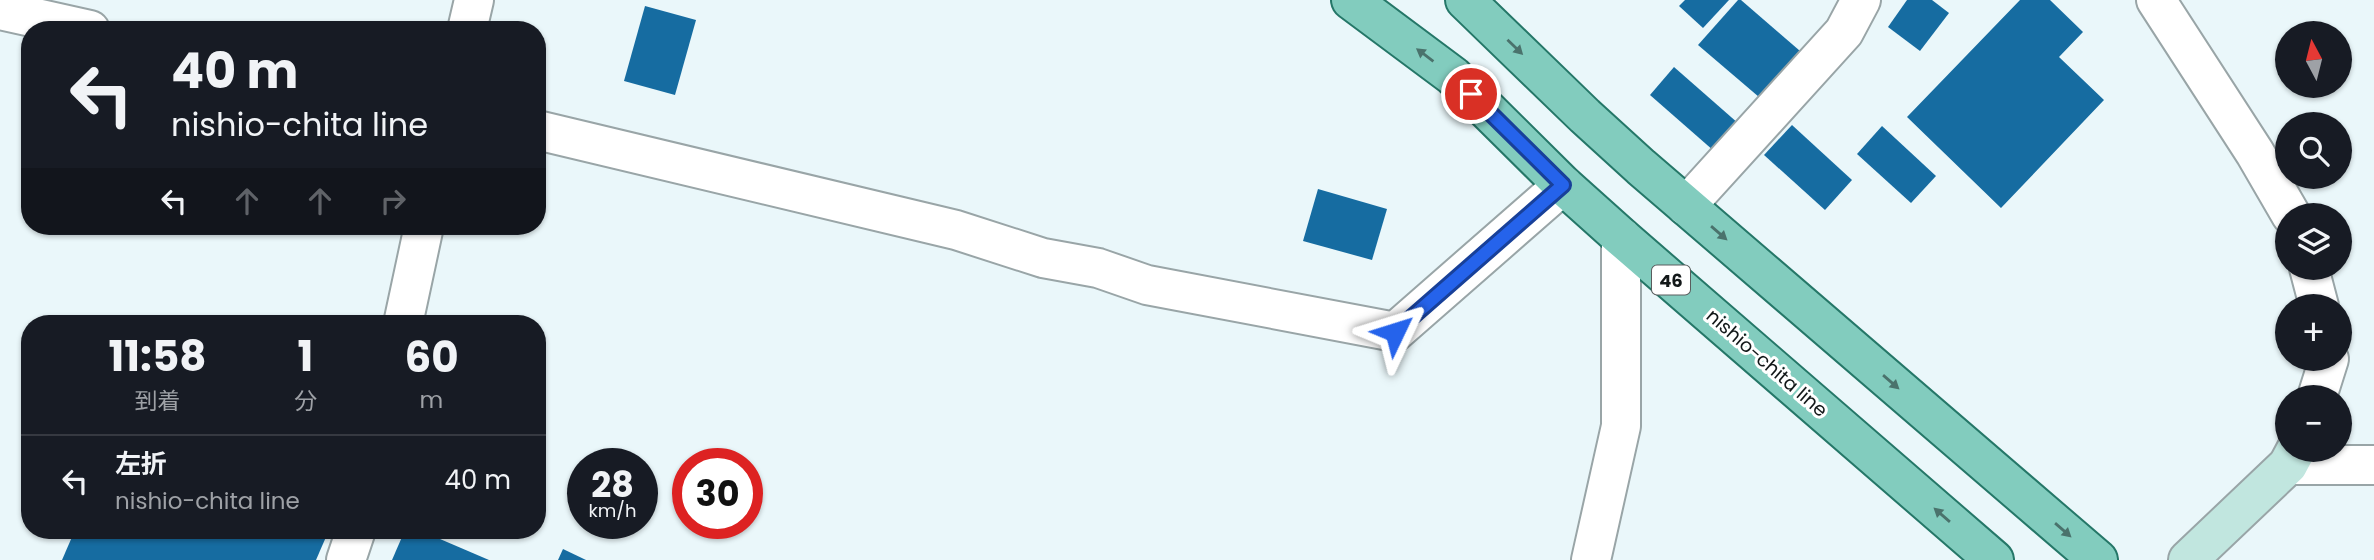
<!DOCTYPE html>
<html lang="ja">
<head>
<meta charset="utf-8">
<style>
	:root { --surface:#171b24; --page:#20242c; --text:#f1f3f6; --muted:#9ea1a6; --line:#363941 }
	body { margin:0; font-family:Poppins,"Noto Sans JP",sans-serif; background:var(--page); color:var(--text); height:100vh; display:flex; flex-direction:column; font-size:26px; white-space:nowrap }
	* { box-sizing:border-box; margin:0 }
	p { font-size:23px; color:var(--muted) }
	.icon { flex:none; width:38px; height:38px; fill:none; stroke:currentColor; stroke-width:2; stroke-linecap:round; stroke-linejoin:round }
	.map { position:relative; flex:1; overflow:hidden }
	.side { position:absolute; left:21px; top:315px; width:525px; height:224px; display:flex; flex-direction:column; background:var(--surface); border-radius:28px; box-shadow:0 2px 5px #0004 }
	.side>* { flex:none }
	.banner { position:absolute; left:21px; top:21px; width:525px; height:214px; border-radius:28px; box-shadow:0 2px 5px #0004; background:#171b24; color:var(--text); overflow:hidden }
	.needle { width:46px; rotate:353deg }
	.controls { position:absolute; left:2275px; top:21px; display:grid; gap:14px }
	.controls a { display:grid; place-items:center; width:77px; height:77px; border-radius:50%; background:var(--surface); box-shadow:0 2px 5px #0004; font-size:35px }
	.speed { position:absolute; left:567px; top:448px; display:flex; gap:14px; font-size:35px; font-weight:700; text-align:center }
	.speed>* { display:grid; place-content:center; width:91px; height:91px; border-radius:50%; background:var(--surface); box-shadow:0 2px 5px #0004; line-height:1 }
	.speed small { font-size:18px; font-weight:400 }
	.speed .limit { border:10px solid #d22; background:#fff; color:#111 }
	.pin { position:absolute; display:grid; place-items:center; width:60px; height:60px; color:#fff; margin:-30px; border:4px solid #fff; border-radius:50%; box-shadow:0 2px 7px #0007 }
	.me { position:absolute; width:77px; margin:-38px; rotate:49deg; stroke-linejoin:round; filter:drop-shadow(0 0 5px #0008) }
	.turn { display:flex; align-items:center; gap:24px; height:147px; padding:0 35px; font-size:32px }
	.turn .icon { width:91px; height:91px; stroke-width:2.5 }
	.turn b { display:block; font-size:49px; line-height:60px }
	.lanes { display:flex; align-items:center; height:66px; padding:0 35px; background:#0003; justify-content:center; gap:35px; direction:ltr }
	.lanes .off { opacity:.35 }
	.eta { display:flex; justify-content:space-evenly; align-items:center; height:119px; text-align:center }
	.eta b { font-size:42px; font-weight:700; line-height:49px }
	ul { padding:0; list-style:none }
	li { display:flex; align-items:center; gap:21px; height:91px; padding:0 35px; border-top:2px solid var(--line) }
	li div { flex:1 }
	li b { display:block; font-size:26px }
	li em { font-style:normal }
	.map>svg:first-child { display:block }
	.building { fill:#166ca1 }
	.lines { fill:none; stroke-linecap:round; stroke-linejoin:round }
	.street-casing { stroke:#99a5a7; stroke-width:42 }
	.secondary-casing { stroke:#99a5a7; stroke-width:42 }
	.primary-casing { stroke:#257768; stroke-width:42 }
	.street { stroke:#fff; stroke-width:38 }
	.secondary { stroke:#c1e6df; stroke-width:38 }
	.primary { stroke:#82ccbe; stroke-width:38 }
	.oneway { fill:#4a726c }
	.route-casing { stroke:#184099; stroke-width:18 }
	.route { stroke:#2563eb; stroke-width:12 }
	.labels { text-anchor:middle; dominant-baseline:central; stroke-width:6; stroke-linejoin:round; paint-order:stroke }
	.shield { fill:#fff; stroke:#5a5d5e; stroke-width:2 }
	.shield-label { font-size:18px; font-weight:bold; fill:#131819 }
	.street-label { font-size:19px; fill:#131819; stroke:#fff }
</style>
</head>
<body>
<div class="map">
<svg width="2374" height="560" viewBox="0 0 2374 560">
	<rect width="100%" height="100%" fill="#eaf7fa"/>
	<g class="building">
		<path d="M1685 0H1729L1703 28 1679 6Z"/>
		<path d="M1738 0H1741L1807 57 1766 103 1698 45Z"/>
		<path d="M1907 0H1932L1949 13 1920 51 1888 27Z"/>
		<path d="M2020 0H2050L2083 32 2059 57 2104 100 2001 208 1907 117Z"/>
		<path d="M645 6 696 20 675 95 624 81Z"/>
		<path d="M1674 67 1739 124 1714 151 1650 95Z"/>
		<path d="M1792 125 1852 180 1825 210 1764 155Z"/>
		<path d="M1882 126 1936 176 1911 203 1857 154Z"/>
		<path d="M1318 189 1387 209 1372 260 1303 241Z"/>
		<path d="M75 530H329L316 560H62Z"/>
		<path d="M405 530H419L489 560H392Z"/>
		<path d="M563 549 586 560H558Z"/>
	</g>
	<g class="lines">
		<g class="street-casing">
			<g id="street">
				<path d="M2156 0 2255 153 2291 215"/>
				<path d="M0 10 90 30"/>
				<path d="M467 30 474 0"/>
				<path d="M537 130 956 230 1043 258 1098 268 1147 285 1395 332 1563 185"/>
				<path d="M1686 206 1844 32 1861 0"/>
				<path d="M2309 268 2319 306"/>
				<path d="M403 324 424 226"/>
				<path d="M2317 397 2329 359"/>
				<path d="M2288 465H2374"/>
				<path d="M346 560 356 530"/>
				<path d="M1591 560 1621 426V237"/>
			</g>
		</g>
		<g class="secondary-casing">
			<path id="secondary" d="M2188 560 2288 465 2296 450"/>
		</g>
		<g class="primary-casing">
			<g id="primary">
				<path d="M1351 0 1453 76 1563 185 1621 237 1994 560"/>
				<path d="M1465 0 1585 116 1641 167 2098 560"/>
			</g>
		</g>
		<use href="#street" class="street"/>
		<use href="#secondary" class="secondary"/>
		<use href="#primary" class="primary"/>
	</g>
	<defs><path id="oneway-solid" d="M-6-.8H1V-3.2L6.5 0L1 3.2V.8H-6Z" transform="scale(1.75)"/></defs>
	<g class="oneway">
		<use href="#oneway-solid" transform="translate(1515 47) rotate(44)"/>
		<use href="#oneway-solid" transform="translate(1425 55) rotate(-143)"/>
		<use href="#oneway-solid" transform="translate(1719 233) rotate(41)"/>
		<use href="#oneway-solid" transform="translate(1891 382) rotate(41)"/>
		<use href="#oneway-solid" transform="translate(1942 515) rotate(-139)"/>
		<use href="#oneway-solid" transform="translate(2063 530) rotate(41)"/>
	</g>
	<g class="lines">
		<g class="route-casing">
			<path id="route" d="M1395 332 1563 185 1471 94"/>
		</g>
		<use href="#route" class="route"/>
	</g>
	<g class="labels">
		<rect class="shield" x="1652" y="265.5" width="38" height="29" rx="5"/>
		<g class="shield-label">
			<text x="1671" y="280">46</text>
		</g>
		<g class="street-label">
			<text transform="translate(1767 363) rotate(41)">nishio-chita line</text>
		</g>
	</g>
</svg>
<div class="controls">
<a><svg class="needle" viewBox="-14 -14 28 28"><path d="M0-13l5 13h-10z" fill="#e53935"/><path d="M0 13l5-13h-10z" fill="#9ea1a6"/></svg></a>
<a><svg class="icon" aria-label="search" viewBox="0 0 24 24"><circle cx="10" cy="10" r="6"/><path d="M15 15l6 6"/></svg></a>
<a><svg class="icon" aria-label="layers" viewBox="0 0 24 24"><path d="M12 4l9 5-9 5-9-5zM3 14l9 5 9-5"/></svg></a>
<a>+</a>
<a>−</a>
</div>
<div class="speed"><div>28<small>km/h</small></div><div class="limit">30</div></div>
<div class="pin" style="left:1471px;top:94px;background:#d93025"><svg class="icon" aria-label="arrive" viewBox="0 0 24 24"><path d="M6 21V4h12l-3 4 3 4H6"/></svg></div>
<svg class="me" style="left:1395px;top:332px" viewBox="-20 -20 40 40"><path d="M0-17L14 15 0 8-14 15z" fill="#2563eb" stroke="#fff" stroke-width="4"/></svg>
<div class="banner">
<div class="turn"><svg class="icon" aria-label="left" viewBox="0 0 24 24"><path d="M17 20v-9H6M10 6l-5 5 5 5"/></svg><div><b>40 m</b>nishio-chita line</div></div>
<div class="lanes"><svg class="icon" aria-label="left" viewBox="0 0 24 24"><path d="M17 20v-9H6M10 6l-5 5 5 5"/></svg><svg class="icon off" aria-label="ahead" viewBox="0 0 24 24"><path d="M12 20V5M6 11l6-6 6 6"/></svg><svg class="icon off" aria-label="ahead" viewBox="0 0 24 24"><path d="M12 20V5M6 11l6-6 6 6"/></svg><svg class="icon off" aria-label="right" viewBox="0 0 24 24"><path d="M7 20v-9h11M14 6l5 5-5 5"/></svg></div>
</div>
<section class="side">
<div class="eta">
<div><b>11:58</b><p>到着</p></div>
<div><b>1</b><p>分</p></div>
<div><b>60</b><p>m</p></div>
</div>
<ul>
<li><svg class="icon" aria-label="left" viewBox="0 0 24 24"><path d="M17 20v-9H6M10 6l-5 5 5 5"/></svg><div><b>左折</b><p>nishio-chita line</p></div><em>40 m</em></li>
</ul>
</section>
</div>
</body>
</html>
